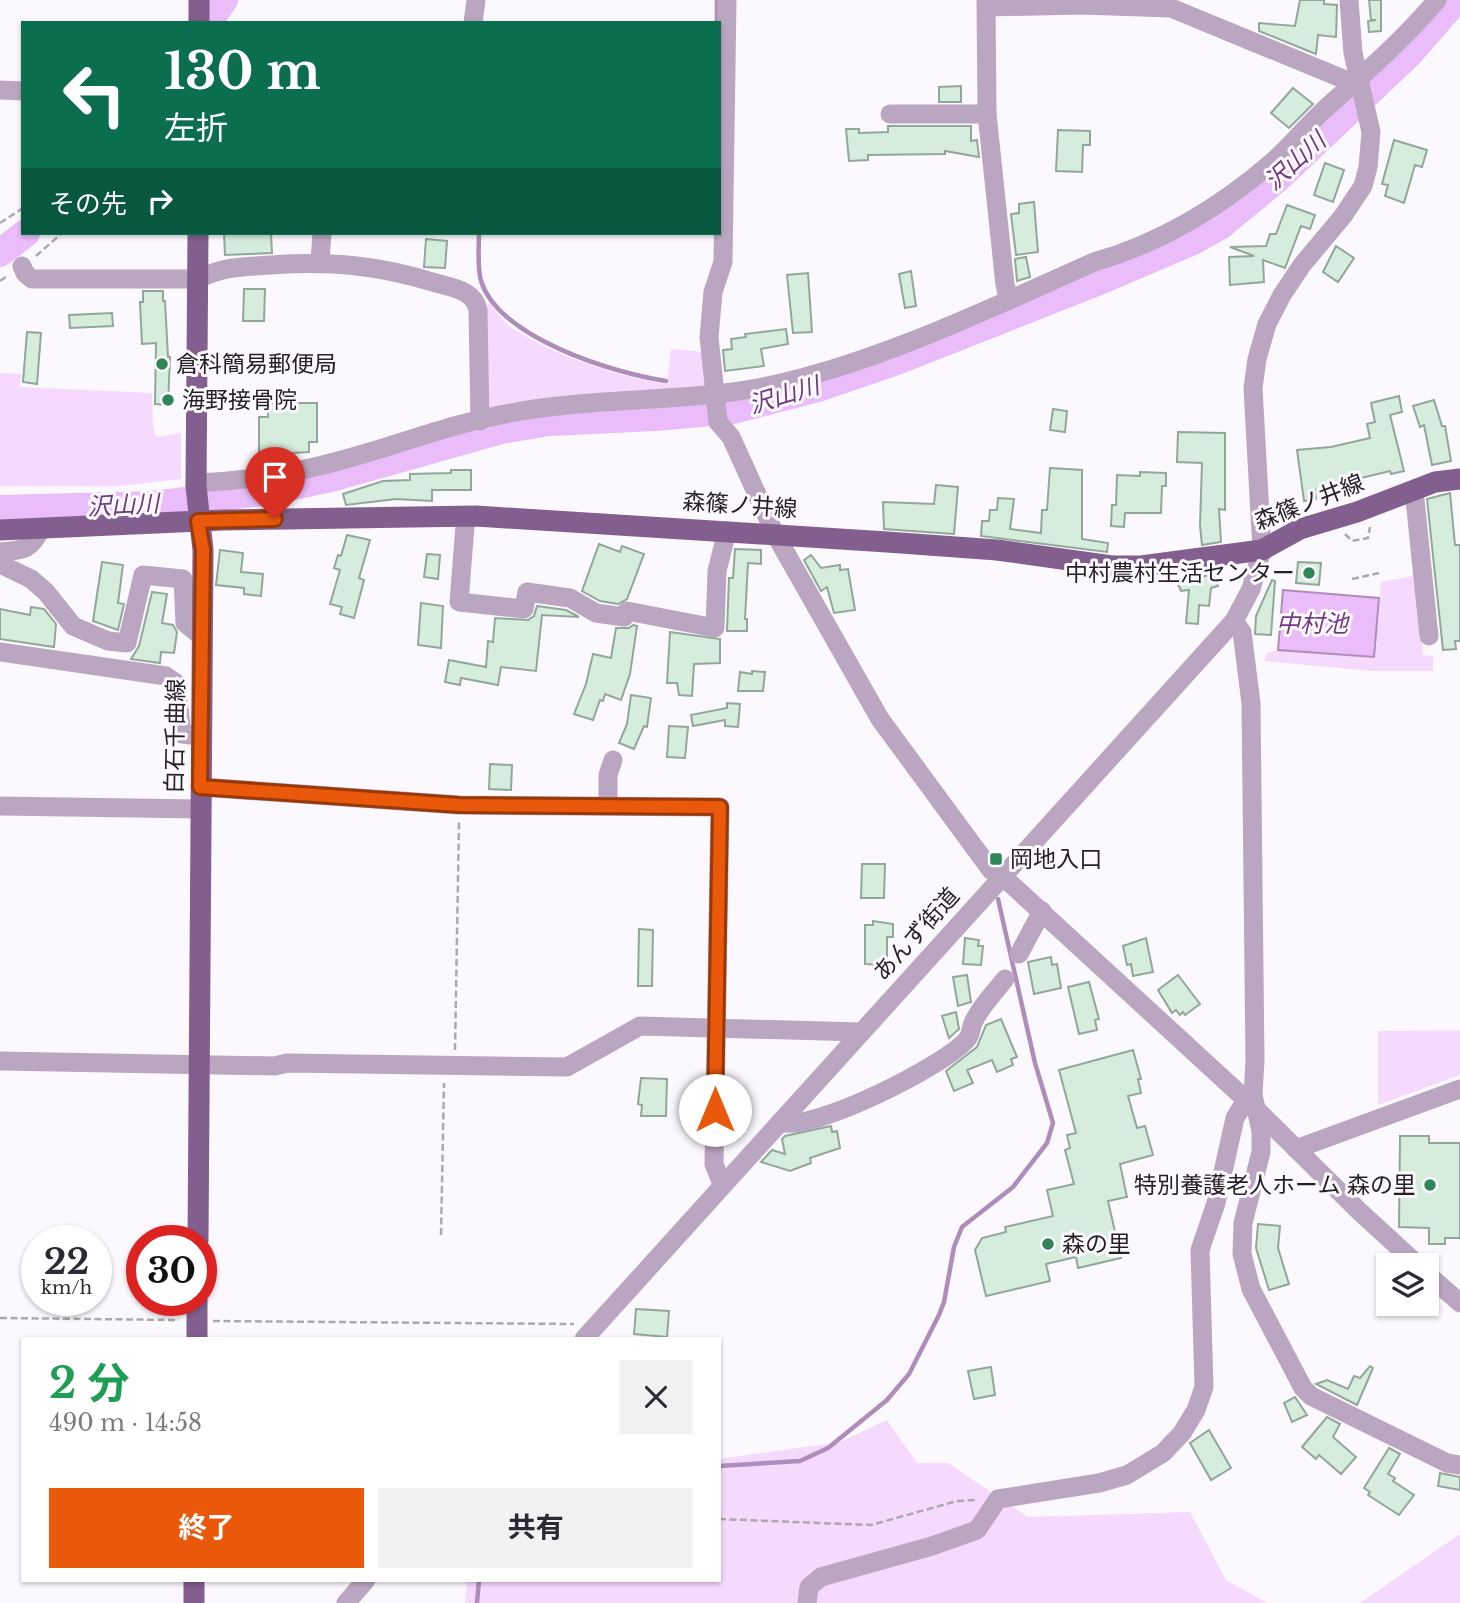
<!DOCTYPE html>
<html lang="ja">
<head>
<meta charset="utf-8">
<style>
	:root { --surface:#fff; --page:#f2f2f3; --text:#2b2b33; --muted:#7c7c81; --accent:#ea580c }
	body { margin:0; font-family:"Libre Baskerville","Noto Sans JP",serif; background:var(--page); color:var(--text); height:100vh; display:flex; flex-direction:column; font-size:26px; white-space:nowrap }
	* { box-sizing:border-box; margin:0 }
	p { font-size:23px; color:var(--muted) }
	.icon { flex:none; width:38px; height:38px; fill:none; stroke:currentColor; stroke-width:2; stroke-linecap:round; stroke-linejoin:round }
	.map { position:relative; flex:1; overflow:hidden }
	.details { position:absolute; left:21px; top:1337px; width:700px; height:245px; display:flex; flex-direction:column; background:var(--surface); border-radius:0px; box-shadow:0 2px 5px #0004 }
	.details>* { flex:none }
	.banner { position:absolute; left:21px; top:21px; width:700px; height:214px; border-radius:0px; box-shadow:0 2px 5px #0004; background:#0b6e4f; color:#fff; overflow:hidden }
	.tools { position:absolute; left:1376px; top:1253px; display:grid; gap:14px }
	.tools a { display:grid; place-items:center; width:63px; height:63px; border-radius:0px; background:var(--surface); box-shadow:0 2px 5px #0004; font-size:35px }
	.speed { position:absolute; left:21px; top:1225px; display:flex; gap:14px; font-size:35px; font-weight:700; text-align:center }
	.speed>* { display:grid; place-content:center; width:91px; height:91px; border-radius:50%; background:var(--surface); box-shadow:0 2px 5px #0004; line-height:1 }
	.speed small { font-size:18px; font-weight:400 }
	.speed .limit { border:10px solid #d22; background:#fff; color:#111 }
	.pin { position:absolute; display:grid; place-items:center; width:60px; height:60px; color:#fff; margin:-72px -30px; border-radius:50% 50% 50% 0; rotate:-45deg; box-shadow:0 0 7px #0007 }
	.pin .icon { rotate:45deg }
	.me { position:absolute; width:77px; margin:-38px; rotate:0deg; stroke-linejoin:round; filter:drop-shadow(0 0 5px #0008) }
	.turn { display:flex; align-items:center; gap:24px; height:147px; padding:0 28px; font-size:32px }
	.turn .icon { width:91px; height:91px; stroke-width:2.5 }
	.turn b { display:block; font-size:49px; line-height:60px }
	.then { display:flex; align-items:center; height:66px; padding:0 28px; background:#0003; gap:14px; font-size:26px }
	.round { display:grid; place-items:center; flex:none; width:74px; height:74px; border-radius:0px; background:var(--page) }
	.headline { display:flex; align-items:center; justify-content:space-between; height:119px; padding:0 28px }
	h1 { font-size:42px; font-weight:700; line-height:52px; color:#1e9e55 }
	.action { display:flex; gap:14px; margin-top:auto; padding:14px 28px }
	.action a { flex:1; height:80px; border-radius:0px; background:var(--accent); color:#fff; font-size:28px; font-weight:700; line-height:80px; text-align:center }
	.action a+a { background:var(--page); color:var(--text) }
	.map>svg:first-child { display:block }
	.green { fill:#f5dafe }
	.water { fill:#eabcf9; stroke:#af8dba; stroke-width:2 }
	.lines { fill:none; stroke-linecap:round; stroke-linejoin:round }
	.stream { stroke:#af8dba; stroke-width:4.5 }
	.river { stroke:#eabcf9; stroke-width:28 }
	.building { fill:#d6eddd; stroke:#92a799; stroke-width:2 }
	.path { stroke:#aca8ae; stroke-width:2.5; stroke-dasharray:7 3.5; stroke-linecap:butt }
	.minor { stroke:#baa6c0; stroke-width:19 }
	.major { stroke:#825f8e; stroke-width:21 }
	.route-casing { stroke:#983908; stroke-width:18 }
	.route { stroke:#ea580c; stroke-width:12 }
	.poi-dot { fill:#308558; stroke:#fcf9fe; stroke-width:2.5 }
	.labels { text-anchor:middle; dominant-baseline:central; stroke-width:6; stroke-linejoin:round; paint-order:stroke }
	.poi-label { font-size:23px; fill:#251f26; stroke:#fcf9fe; text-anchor:start }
	.street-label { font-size:23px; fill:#251f26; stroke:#fcf9fe }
	.water-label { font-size:24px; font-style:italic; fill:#703a81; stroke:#fcf9fe }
</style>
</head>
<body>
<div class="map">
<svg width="1460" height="1603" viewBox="0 0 1460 1603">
	<rect width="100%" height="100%" fill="#fcf9fe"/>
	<g class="green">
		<path d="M490 304C496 311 501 319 508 325 546 353 621 378 667 384L671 349 704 352 708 386 487 408 485 305Z"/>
		<path d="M0 373 21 374 20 387 152 393 153 426 156 437 181 433V479L120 486H0Z"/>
		<path d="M1418 575 1423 655 1433 656V671H1371L1264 661 1267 653 1278 650 1374 656 1381 582Z"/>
		<path d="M1460 1030V1075L1378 1105V1031Z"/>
		<path d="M887 1420 917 1463H948L1028 1517 1190 1512 1226 1580 1267 1603H465L467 1580H719V1459L840 1442Z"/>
		<path d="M1460 1534V1603H1360Z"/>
	</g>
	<path class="water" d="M1283 590 1379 598 1374 657 1278 650Z"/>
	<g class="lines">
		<g class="stream">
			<path d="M211 19V0"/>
			<path d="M717 23V0"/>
			<path d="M479 233C479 249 477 266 481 281 499 338 613 373 666 381"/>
			<path d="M719 1466 800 1461 828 1448 887 1400 909 1374 939 1315 944 1302 954 1247 962 1227 1013 1187 1047 1143 1053 1123 1035 1063 998 899"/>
			<path d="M477 1603 479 1580"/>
		</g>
		<g class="river">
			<path d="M208 23 224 0"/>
			<path d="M0 253 26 233"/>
			<path d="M0 509 152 505 269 491 331 478 501 430 549 422 655 417 733 410 818 388 894 362 1102 280 1193 241 1220 226 1278 178 1409 54 1456 0"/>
		</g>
	</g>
	<g class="building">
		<path d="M1300 0H1324V4L1337 5 1336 37 1318 35 1316 54 1259 31V23L1295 26Z"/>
		<path d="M1369 0H1381V31L1369 32 1368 21 1376 20H1371Z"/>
		<path d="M961 86V102H939V87Z"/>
		<path d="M1293 88 1313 104 1289 128 1271 113Z"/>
		<path d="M888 126H971V141L977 140 979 157 945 151V154L868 155V160L849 161 846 129H859V133L888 132Z"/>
		<path d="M1058 130 1090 131V145H1083L1082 172 1056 171Z"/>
		<path d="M1394 140 1427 150 1422 167 1415 165 1404 203 1385 196 1388 185 1382 184Z"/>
		<path d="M1325 163 1344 170 1333 202 1314 195Z"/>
		<path d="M1034 202 1038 252 1016 255 1011 214 1019 213V204Z"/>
		<path d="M1287 205 1315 215 1310 229 1301 226 1285 268 1263 260 1264 282 1230 285 1229 257 1254 256 1230 247 1266 246 1270 234H1276Z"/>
		<path d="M224 233H271L272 253 225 255Z"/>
		<path d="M426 239 447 241 445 268 424 267Z"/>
		<path d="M1336 246 1354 258 1338 282 1323 272Z"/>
		<path d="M1026 257 1030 277 1017 281 1015 259Z"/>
		<path d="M911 271 916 306 905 308 899 274Z"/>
		<path d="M808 273 812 332 793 333 787 275Z"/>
		<path d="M244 289H265L264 321H243Z"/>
		<path d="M143 291H163V301H165L168 357H170L168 405 155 404 156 343 142 344 140 302H143Z"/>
		<path d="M112 313 113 326 70 328 69 315Z"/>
		<path d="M786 329 788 344 761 349 764 366 725 371 723 350 732 349 731 339 746 337 745 334Z"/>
		<path d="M27 332 41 333 37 384 23 382Z"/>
		<path d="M1399 396 1402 412 1390 415 1404 471 1391 474 1390 471 1357 479 1359 490 1342 493 1341 487 1315 490 1316 499 1304 501 1297 450 1331 447 1370 438 1367 424 1375 422 1371 403Z"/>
		<path d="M1434 400 1442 426H1445L1451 461 1432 465 1424 425 1420 427 1413 406Z"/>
		<path d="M268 403H317V442H309V452L280 454V459L259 458V417H268Z"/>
		<path d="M1053 409 1067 411 1065 432 1050 430Z"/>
		<path d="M1178 432 1225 433V510L1219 509 1221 542 1202 545 1200 525 1202 463 1177 462Z"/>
		<path d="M1050 468 1082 470V539L1108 543 1107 552 981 536 982 521H989L990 510H997L998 498 1014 499 1010 529 1041 533 1042 510H1047Z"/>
		<path d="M451 470H471V490H432V501L396 499 346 505 343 494 383 481 410 480V474L451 473Z"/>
		<path d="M1140 472 1166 473V486H1162L1161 513H1125L1124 527 1111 526 1112 505H1116L1117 475 1140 476Z"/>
		<path d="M936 485 958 487 954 534 884 529 883 502 934 504Z"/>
		<path d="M1450 493 1455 545H1460V641H1455L1456 649 1443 650 1427 499Z"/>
		<path d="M347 535 370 540 359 578 364 580 354 618 340 614 342 607 330 604 340 570 334 568 338 555 341 556Z"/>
		<path d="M599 544 620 552 622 546 644 554 627 599 618 604 600 601 582 591Z"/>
		<path d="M735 549 761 550V564L748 563 745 619H747V631H727L729 578H733Z"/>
		<path d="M220 550 243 553 241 572 263 574 261 596 244 594V588L216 585Z"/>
		<path d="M427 554 440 555 438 579 424 577Z"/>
		<path d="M811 555 821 568 840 565V570L848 569 855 610 834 613 827 587 821 591 804 560Z"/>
		<path d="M102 562 123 565 118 603 124 604 118 630 93 621Z"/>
		<path d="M1298 562 1321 563 1319 585 1296 583Z"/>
		<path d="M1215 574 1218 586 1211 588 1209 606 1199 605 1198 624 1186 623 1189 590 1181 591 1177 582Z"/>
		<path d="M1272 580 1275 581 1271 635 1255 634 1256 616Z"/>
		<path d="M152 592 167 594 162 623 173 625 177 632 174 653 161 652 160 663 131 659 139 646Z"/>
		<path d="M421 603 443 606 441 648 418 645Z"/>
		<path d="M537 606 566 610 579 617 542 615 536 671 501 667 498 685 461 678 460 685 445 682 449 660 486 667 488 641 493 642 495 618 528 620 534 616Z"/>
		<path d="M31 607 44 609 56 624 54 647 0 639V609L30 615Z"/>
		<path d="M633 625 637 626 630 674 621 700 605 694 603 701 600 700 593 720 574 714 586 684 593 654 611 658 616 628H629Z"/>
		<path d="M670 632 720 639V663L694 664 692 696 679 695 677 683H667Z"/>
		<path d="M752 671 765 672 763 691H738L740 672 752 674Z"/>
		<path d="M631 695 651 698 647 727 644 726 634 749 619 743 627 724Z"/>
		<path d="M727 703 740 704 738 727 725 726V720L693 726 691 715 727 708Z"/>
		<path d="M669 726 688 727 685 758 667 757Z"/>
		<path d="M490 764 512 765 511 790 489 789Z"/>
		<path d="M862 864H885L884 898H861Z"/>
		<path d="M873 921 893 924V937H887V965L865 964V925H873Z"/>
		<path d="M639 929 653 930 652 986H638Z"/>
		<path d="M965 938 979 940 978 946H983L981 965 963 964Z"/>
		<path d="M1146 938 1153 972 1133 976 1131 964 1127 965 1123 946Z"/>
		<path d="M1051 957 1052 965 1057 964 1061 988 1034 994 1028 962Z"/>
		<path d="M967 975 971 1002 958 1006 953 977Z"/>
		<path d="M1178 975 1200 1004 1185 1015 1183 1012 1180 1015 1176 1010 1172 1013 1158 990Z"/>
		<path d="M1089 982 1099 1019 1095 1020 1097 1030 1079 1034 1068 987Z"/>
		<path d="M956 1012 959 1029 949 1038 942 1016Z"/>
		<path d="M1001 1019 1017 1057 1011 1059 1013 1065 997 1072 992 1060 967 1070 973 1083 954 1091 946 1071 977 1047 986 1025Z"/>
		<path d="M1133 1050 1141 1079H1138L1141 1093 1128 1096 1137 1128 1145 1126 1153 1155 1120 1164 1127 1197 1108 1201 1121 1258 1078 1268 1076 1257 1046 1264 1050 1281 986 1296 975 1250 982 1238 1006 1232 1005 1227 1053 1216 1047 1190 1074 1184 1065 1150 1070 1148 1067 1135 1076 1133 1059 1070Z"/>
		<path d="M641 1078 667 1079 666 1116H641L642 1105 638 1104Z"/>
		<path d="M831 1126 832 1132 837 1131 840 1148 810 1158 811 1163 790 1171 761 1162 772 1150 785 1154 782 1139 785 1136Z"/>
		<path d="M1400 1136H1429V1143H1460V1238H1445V1244H1429V1228L1399 1227Z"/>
		<path d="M1258 1224 1280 1226 1278 1248 1289 1284 1269 1290 1256 1248Z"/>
		<path d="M636 1309 669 1311 667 1337 634 1334Z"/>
		<path d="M1370 1366 1373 1368 1357 1405 1316 1384 1327 1380 1348 1389 1354 1376 1360 1378Z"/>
		<path d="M991 1367 995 1395 974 1399 968 1371Z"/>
		<path d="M1295 1397 1307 1415 1292 1422 1284 1403Z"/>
		<path d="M1327 1417 1340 1424 1333 1437 1356 1457 1341 1474 1319 1455 1316 1459 1302 1447Z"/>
		<path d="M1209 1430 1231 1468 1211 1480 1190 1443Z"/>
		<path d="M1389 1448 1400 1454 1388 1474 1395 1478 1393 1481 1414 1495 1399 1515 1368 1495 1370 1492 1364 1488Z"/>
		<path d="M1440 1473 1460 1477V1490L1438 1486Z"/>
	</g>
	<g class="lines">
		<g class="path">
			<path d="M0 223 23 208"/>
			<path d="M36 256 62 233"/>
			<path d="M0 281 7 276"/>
			<path d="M1345 534 1352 541 1368 538 1370 527"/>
			<path d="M1352 579 1379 573"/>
			<path d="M455 1050 459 822"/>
			<path d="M441 1235 444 1083"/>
			<path d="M0 1318 179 1320"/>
			<path d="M213 1321 574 1324"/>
			<path d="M719 1519 871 1525 957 1501 977 1500"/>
		</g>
		<g class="minor">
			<path d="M727 0 723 262 713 292 709 337 718 422 731 437 775 534 880 719 991 870 1011 884 1256 1109 1359 1211 1418 1265"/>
			<path d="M986 0 987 114 1005 285 1009 300"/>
			<path d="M987 7 1081 5 1171 8 1353 83"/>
			<path d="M473 23 476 0"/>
			<path d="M0 90 23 91"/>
			<path d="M890 114H987"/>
			<path d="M320 261 322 233"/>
			<path d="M22 266 25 273 32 279H198C226 266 241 267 271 265 331 261 378 265 436 283 453 288 474 290 478 310L480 421"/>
			<path d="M196 483C244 481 296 473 342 460 398 445 453 423 510 413 593 397 679 403 763 387 873 365 991 308 1094 262 1158 244 1219 208 1270 164 1290 147 1307 125 1326 108 1365 73 1403 40 1437 0"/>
			<path d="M1414 490 1429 636"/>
			<path d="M465 526 459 602 524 609 527 592 570 598 596 613 624 617 627 611 715 628 717 571 727 531"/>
			<path d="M0 552C21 550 31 551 40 530"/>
			<path d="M0 564 31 579 46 592 73 626 108 641 127 643 143 575 183 579 185 623 202 637"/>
			<path d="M1234 621 1242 632 1251 703 1255 1061 1253 1095 1261 1131V1152L1243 1223 1242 1254 1251 1289 1303 1388 1311 1396 1447 1463 1460 1465"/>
			<path d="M0 652 166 676 176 683 182 734 200 736"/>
			<path d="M200 787 459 805 720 807 714 1164 722 1184"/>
			<path d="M608 805V775L613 760"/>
			<path d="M0 806 200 809"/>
			<path d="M1019 954 1042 911"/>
			<path d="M0 1061 275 1066 287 1063 567 1067 640 1026 860 1032"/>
			<path d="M780 1122C809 1134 949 1064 968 1038 971 1034 971 1027 973 1023 980 1007 994 993 1005 979"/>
			<path d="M1296 1149 1460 1089"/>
			<path d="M1426 1273 1460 1303"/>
			<path d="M584 1339 1234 621 1251 589 1262 550 1253 388 1257 359 1267 324 1282 295 1302 265 1343 216 1363 186 1368 167 1371 132 1353 53 1349 0"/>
			<path d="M346 1603 366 1580"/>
			<path d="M807 1603 809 1587 821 1577 932 1546 977 1530 998 1499 1099 1483 1127 1475 1163 1453 1182 1433 1196 1410 1204 1387 1200 1250 1216 1203 1235 1118 1246 1100"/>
		</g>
		<g class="major">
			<path d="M199 23V0"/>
			<path d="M0 530 223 520 476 516 887 542 997 550 1112 566H1141L1262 550 1300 529 1357 512 1435 482 1460 479"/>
			<path d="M198 1241 203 550 196 486 198 233"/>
			<path d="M197 1339V1300"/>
			<path d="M194 1603V1580"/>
		</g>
	</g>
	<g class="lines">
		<g class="route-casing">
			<path id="route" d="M275 519 198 521 203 550 200 787 459 805 720 807 715 1110"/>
		</g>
		<use href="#route" class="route"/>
	</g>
	<g class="poi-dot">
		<circle cx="162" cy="364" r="7"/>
		<circle cx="168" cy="400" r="7"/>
		<circle cx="1309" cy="573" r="7"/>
		<rect x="989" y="852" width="14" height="14" rx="3.5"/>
		<circle cx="1430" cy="1185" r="7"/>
		<circle cx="1048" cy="1244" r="7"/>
	</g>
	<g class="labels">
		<g class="poi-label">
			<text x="176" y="364">倉科簡易郵便局</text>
			<text x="182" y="400">海野接骨院</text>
			<text x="1295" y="573" text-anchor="end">中村農村生活センター</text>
			<text x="1010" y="859">岡地入口</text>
			<text x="1416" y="1185" text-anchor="end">特別養護老人ホーム 森の里</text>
			<text x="1062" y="1244">森の里</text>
		</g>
		<g class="street-label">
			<text transform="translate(1309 502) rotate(-21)">森篠ノ井線</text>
			<text transform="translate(740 505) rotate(4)">森篠ノ井線</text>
			<text transform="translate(175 736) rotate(-89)">白石千曲線</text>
			<text transform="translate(916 934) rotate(-48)">あんず街道</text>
		</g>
		<g class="water-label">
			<text transform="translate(1295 161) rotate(-42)">沢山川</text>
			<text transform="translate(784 395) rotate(-17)">沢山川</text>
			<text transform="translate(123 505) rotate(-3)">沢山川</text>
			<text x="1312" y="623">中村池</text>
		</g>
	</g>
</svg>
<div class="tools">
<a><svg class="icon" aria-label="layers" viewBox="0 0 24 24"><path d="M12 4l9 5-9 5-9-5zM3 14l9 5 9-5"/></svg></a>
</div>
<div class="speed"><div>22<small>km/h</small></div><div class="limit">30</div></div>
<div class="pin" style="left:275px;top:519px;background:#d93025"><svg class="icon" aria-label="arrive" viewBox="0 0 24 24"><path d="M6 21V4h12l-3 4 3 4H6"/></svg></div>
<svg class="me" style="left:715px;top:1110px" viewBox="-20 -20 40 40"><circle r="19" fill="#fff"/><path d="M0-13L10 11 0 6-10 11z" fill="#ea580c"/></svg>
<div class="banner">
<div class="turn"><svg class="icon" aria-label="left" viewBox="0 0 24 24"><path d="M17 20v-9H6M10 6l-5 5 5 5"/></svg><div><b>130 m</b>左折</div></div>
<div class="then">その先<svg class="icon" aria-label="right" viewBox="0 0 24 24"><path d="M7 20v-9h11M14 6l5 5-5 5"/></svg></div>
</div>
<section class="details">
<div class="headline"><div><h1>2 分</h1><p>490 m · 14:58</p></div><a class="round"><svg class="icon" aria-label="close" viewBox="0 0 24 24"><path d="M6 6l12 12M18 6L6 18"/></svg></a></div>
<div class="action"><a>終了</a><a>共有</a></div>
</section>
</div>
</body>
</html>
